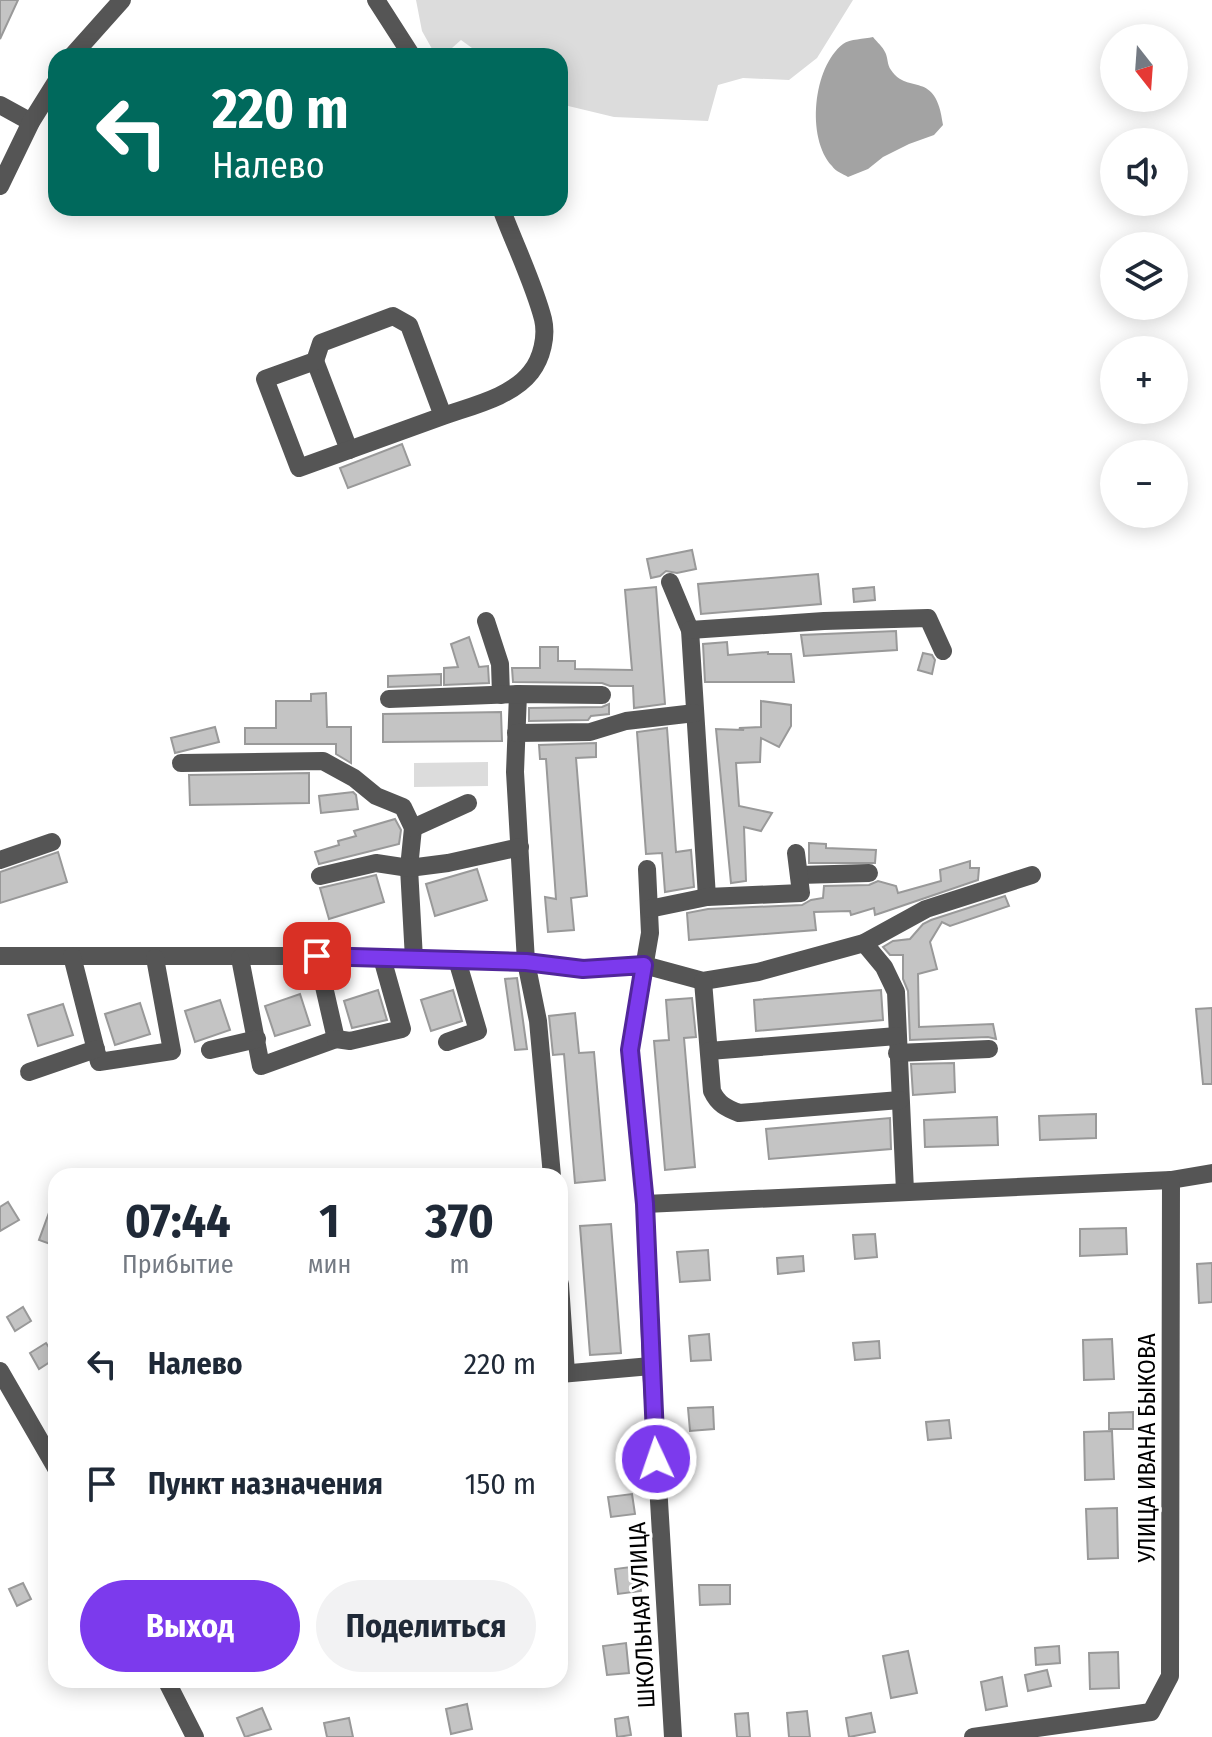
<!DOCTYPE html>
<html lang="ru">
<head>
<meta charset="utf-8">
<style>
	:root { --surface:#fff; --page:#f2f2f3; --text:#1f2937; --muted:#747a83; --accent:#7c3aed }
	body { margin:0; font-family:"Fira Sans Condensed",sans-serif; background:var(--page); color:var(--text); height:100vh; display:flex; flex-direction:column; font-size:30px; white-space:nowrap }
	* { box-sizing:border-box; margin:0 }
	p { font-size:26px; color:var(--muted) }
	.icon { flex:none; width:44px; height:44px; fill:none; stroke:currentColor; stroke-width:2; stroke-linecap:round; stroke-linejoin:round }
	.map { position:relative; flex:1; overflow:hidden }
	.side { position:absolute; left:48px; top:1168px; width:520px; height:520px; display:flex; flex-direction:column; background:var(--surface); border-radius:24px; box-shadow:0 4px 20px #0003 }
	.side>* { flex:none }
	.guide { position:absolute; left:48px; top:48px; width:520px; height:168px; border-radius:24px; box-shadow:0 4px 20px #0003; background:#00695c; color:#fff; overflow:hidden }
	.needle { width:52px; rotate:163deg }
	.buttons { position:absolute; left:1100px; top:24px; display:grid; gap:16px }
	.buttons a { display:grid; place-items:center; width:88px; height:88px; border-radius:50%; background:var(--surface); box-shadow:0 4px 20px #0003; font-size:40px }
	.pin { position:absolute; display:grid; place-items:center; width:68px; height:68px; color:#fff; margin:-34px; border-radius:16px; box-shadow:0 4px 12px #0006 }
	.me { position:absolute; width:88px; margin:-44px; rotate:357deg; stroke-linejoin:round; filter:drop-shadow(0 0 6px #0008) }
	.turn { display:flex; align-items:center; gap:28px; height:168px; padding:0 32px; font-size:36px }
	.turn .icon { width:104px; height:104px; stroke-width:2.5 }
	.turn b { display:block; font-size:56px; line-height:68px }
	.eta { display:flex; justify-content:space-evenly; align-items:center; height:136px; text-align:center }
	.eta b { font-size:48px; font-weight:700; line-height:56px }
	.action { display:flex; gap:16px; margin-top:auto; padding:16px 32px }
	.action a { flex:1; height:92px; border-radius:48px; background:var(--accent); color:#fff; font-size:32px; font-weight:700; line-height:92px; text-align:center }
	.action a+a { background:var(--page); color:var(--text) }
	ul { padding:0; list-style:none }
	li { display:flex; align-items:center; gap:24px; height:120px; padding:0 32px }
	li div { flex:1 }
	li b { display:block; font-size:30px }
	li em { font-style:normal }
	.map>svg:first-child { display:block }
	.green { fill:#dcdcdc }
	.water { fill:#a3a3a3 }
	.building { fill:#c4c4c4; stroke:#999; stroke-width:2 }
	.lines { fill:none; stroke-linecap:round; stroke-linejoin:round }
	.minor { stroke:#555; stroke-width:18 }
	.route-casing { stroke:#51269a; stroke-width:20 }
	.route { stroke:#7c3aed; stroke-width:14 }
	.labels { text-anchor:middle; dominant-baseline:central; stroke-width:6; stroke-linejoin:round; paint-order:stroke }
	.street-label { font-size:24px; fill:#000; stroke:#fff }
</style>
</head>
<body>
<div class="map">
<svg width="1212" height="1737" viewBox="0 0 1212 1737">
	<rect width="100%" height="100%" fill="#fff"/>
	<g class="green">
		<path d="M416 0H853L817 58 789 80 743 78 718 85 708 121 614 117 560 104V56H483L461 40 443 56H436L422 31Z"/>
		<path d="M488 762V786L414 787V763Z"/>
	</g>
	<path class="water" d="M873 37C877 42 883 47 885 52 888 57 887 65 891 70 908 96 936 68 943 125L934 135 909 144 883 157 868 169 848 177C843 174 835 171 832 166 806 138 813 67 843 44 850 39 864 39 873 37Z"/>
	<g class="building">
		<path d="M0 0H18L0 39Z"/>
		<path d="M402 444 410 465 348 488 340 468Z"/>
		<path d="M692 550 696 569 677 573 666 571 660 576 651 578 647 559Z"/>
		<path d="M818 574 821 604 701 614 698 584Z"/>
		<path d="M656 587 665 704 634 708 633 686H610L602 683 513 682 512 668H540V647H558V661H575V669L632 670 625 590Z"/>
		<path d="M874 587 875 600 854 602 853 589Z"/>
		<path d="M896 631 897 650 804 656 801 635Z"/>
		<path d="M469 637 479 667 488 666 489 683 444 685V668L458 667 451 644Z"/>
		<path d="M727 642 728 655 768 652V654H791L794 682H705L703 644Z"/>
		<path d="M923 653 932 655 935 660 932 674 918 670Z"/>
		<path d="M441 674V685L388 687V676Z"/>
		<path d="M326 693 327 727H351V763L336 754V744H245V728H276V701H311V694Z"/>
		<path d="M761 701 791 705V726L779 747 761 738 760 762 736 763 739 806 772 813 761 831 744 827 746 881 731 883 716 729 744 730 739 728 761 727Z"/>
		<path d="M609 704V714L591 716 588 720 529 721V708L602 707Z"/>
		<path d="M501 712 502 741 383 742V714Z"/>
		<path d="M215 727 219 742 175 753 171 738Z"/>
		<path d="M667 728 676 852 691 850 694 887 665 892 662 853 646 854 637 732Z"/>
		<path d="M596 743V757L576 758 587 896 571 898 574 930 548 932 545 897 556 899 546 759H540L539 745Z"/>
		<path d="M309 773V803L190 805 189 775Z"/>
		<path d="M353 792 356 795 358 809 321 813 319 796Z"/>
		<path d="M395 819 401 830 399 844 319 864 315 852 339 845 338 841 356 836 354 831Z"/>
		<path d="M809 843 826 844V848L876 850 875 863H809Z"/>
		<path d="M58 852 67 882 0 903V872Z"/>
		<path d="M970 861V868H979L978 880 881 913 875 915 874 908 851 915 850 911 814 912 816 930 689 940 687 913 708 909 802 905 811 900 823 898 824 886 869 885 878 881 896 886 898 893 941 881 940 870Z"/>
		<path d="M477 869 487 900 435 916 426 884Z"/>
		<path d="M376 875 384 902 329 919 320 888Z"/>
		<path d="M1005 896 1009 906 950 926 942 922 930 942 937 969 918 974 919 1027 993 1024 996 1039 988 1037 910 1040 908 991 903 979V955H890L883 947 893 941 910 939 923 924 931 920Z"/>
		<path d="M517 978 527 1049 515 1050 505 979Z"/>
		<path d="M378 990 387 1020 352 1028 344 1001Z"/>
		<path d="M453 990 462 1021 431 1031 421 1000Z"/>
		<path d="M881 990 883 1020 756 1031 754 1000Z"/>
		<path d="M300 994 310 1025 275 1036 265 1006Z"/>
		<path d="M692 998 696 1037 684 1038 695 1167 665 1170 654 1041 669 1040 666 1000Z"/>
		<path d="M220 1000 230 1030 195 1042 185 1011Z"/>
		<path d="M140 1003 150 1034 115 1045 105 1014Z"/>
		<path d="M63 1004 73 1035 38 1046 28 1015Z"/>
		<path d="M1212 1008V1084H1203L1196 1009Z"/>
		<path d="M575 1013 579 1053 594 1052 605 1180 575 1183 564 1054 553 1055 549 1016Z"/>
		<path d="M954 1063 955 1092 913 1095 911 1064Z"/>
		<path d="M1096 1114V1138L1040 1140 1039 1116Z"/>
		<path d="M997 1117 998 1145 925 1147 924 1120Z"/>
		<path d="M890 1118 891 1149 769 1159 766 1129Z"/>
		<path d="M54 1199H56V1246L39 1240Z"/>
		<path d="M8 1202 19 1220 0 1231V1207Z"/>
		<path d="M611 1224 621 1353 590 1355 580 1226Z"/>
		<path d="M1126 1228 1127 1254 1080 1256V1229Z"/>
		<path d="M875 1234 877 1257 855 1259 853 1235Z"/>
		<path d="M708 1250 710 1280 680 1282 677 1252Z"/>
		<path d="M803 1256 804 1271 778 1274 777 1258Z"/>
		<path d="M1212 1263V1302L1199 1303 1197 1264Z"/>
		<path d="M23 1307 31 1321 15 1331 7 1317Z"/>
		<path d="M709 1334 711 1360 691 1361 689 1336Z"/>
		<path d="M1112 1339 1114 1379 1084 1380 1083 1340Z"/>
		<path d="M879 1341 880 1358 855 1360 853 1343Z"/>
		<path d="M46 1343 56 1358 39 1369 30 1353Z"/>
		<path d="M713 1407 714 1429 690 1431 688 1408Z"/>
		<path d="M1133 1412V1429H1109V1413Z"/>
		<path d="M949 1420 951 1438 928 1440 926 1422Z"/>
		<path d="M1112 1431 1114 1479 1085 1480 1084 1432Z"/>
		<path d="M632 1494 635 1514 611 1517 608 1497Z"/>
		<path d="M1117 1508 1118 1558 1088 1559 1086 1509Z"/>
		<path d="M638 1566 641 1591 618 1594 615 1569Z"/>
		<path d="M23 1583 31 1599 17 1606 9 1589Z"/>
		<path d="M699 1585H730V1604L700 1605Z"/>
		<path d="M626 1643 629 1673 607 1675 603 1646Z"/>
		<path d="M1059 1646 1060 1663 1036 1665 1035 1648Z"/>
		<path d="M908 1651 917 1693 891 1698 883 1656Z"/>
		<path d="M1118 1652 1119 1688 1090 1689 1089 1653Z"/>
		<path d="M1047 1670 1051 1686 1028 1691 1025 1675Z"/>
		<path d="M1002 1677 1007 1706 986 1710 981 1682Z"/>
		<path d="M467 1704 472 1729 451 1734 446 1709Z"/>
		<path d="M262 1708 271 1729 245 1737 237 1718Z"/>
		<path d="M807 1711 810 1737H789L787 1713Z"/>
		<path d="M748 1713 750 1737H737L735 1714Z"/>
		<path d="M871 1713 875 1732 849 1737 846 1718Z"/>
		<path d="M628 1717 631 1735 617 1737 615 1719Z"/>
		<path d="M349 1718 353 1737H327L324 1723Z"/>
	</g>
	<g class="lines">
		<g class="minor">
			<path d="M376 0 412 56"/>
			<path d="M72 56 122 0"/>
			<path d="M0 105 31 122"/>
			<path d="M0 186 31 122 56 82"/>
			<path d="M315 361 349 450"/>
			<path d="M443 416 409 325 393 316 321 343 315 361 265 379 299 468 443 416C471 406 512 397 531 372 542 358 547 336 543 319 534 284 514 243 501 208"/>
			<path d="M670 582 690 630 707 897"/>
			<path d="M486 621 500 664 501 695"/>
			<path d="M690 630 824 621 928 618 943 651"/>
			<path d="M518 694 515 772 526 962 538 1021 552 1176"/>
			<path d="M389 699 518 694 602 695"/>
			<path d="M516 733 590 732 626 721 695 713"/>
			<path d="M181 763 323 761 354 778 376 796 403 807 413 828 409 868 414 959"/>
			<path d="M413 828 468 803"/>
			<path d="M0 860 52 842"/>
			<path d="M647 869 650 933 630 1050 645 1204 651 1366 673 1737"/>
			<path d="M799 875 869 873"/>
			<path d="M320 876 376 863 409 868 448 863 520 847"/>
			<path d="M649 909 707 897 801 893 796 853"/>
			<path d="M864 943 884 967 896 992 905 1191"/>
			<path d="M0 956H317L526 962 583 969 644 965 703 981 758 972 864 943 926 909 1032 875"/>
			<path d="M72 956 99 1062 172 1051 155 958"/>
			<path d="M240 958 261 1066 336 1039 317 956"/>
			<path d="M703 981 712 1091C718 1104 726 1108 739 1113L900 1100"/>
			<path d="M336 1039 350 1041 402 1029 382 958"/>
			<path d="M447 1042 478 1031 457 960"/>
			<path d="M210 1050 257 1039"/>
			<path d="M709 1051 897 1036"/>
			<path d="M897 1053 989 1049"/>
			<path d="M29 1072 96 1049"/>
			<path d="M645 1204 1171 1180 1212 1173"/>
			<path d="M560 1284 566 1373"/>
			<path d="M0 1371 56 1468"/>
			<path d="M560 1374 651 1366"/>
			<path d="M166 1680 195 1737"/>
			<path d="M973 1737 1151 1712 1170 1676 1171 1180"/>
		</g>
	</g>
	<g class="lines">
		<g class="route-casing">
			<path id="route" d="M317 956 526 962 583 969 644 965 630 1050 645 1204 656 1459"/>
		</g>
		<use href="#route" class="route"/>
	</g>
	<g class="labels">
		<g class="street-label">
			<text transform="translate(1147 1448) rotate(-90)">УЛИЦА ИВАНА БЫКОВА</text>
			<text transform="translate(642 1615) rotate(-93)">ШКОЛЬНАЯ УЛИЦА</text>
		</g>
	</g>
</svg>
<div class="buttons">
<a><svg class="needle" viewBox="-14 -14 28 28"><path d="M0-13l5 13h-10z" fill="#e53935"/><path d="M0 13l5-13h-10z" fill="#747a83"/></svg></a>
<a><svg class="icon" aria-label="sound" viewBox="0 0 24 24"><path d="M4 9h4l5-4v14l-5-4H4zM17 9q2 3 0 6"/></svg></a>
<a><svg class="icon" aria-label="layers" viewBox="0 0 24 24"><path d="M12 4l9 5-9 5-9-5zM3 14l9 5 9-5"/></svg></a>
<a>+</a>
<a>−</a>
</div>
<div class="pin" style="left:317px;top:956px;background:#d93025"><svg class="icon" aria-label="arrive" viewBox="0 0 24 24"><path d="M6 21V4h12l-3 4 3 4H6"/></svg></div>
<svg class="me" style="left:656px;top:1459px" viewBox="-20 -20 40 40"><circle r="17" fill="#7c3aed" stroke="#fff" stroke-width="3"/><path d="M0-11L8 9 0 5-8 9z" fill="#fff"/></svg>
<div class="guide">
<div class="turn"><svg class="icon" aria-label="left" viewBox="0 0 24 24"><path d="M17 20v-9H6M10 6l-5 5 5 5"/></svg><div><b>220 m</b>Налево</div></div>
</div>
<section class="side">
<div class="eta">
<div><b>07:44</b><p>Прибытие</p></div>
<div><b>1</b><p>мин</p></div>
<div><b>370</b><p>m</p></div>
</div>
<ul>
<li><svg class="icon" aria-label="left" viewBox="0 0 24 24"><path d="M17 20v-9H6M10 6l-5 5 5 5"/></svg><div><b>Налево</b></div><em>220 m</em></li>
<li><svg class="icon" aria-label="arrive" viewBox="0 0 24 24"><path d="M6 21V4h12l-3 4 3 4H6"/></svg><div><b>Пункт назначения</b></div><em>150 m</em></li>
</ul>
<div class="action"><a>Выход</a><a>Поделиться</a></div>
</section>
</div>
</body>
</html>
